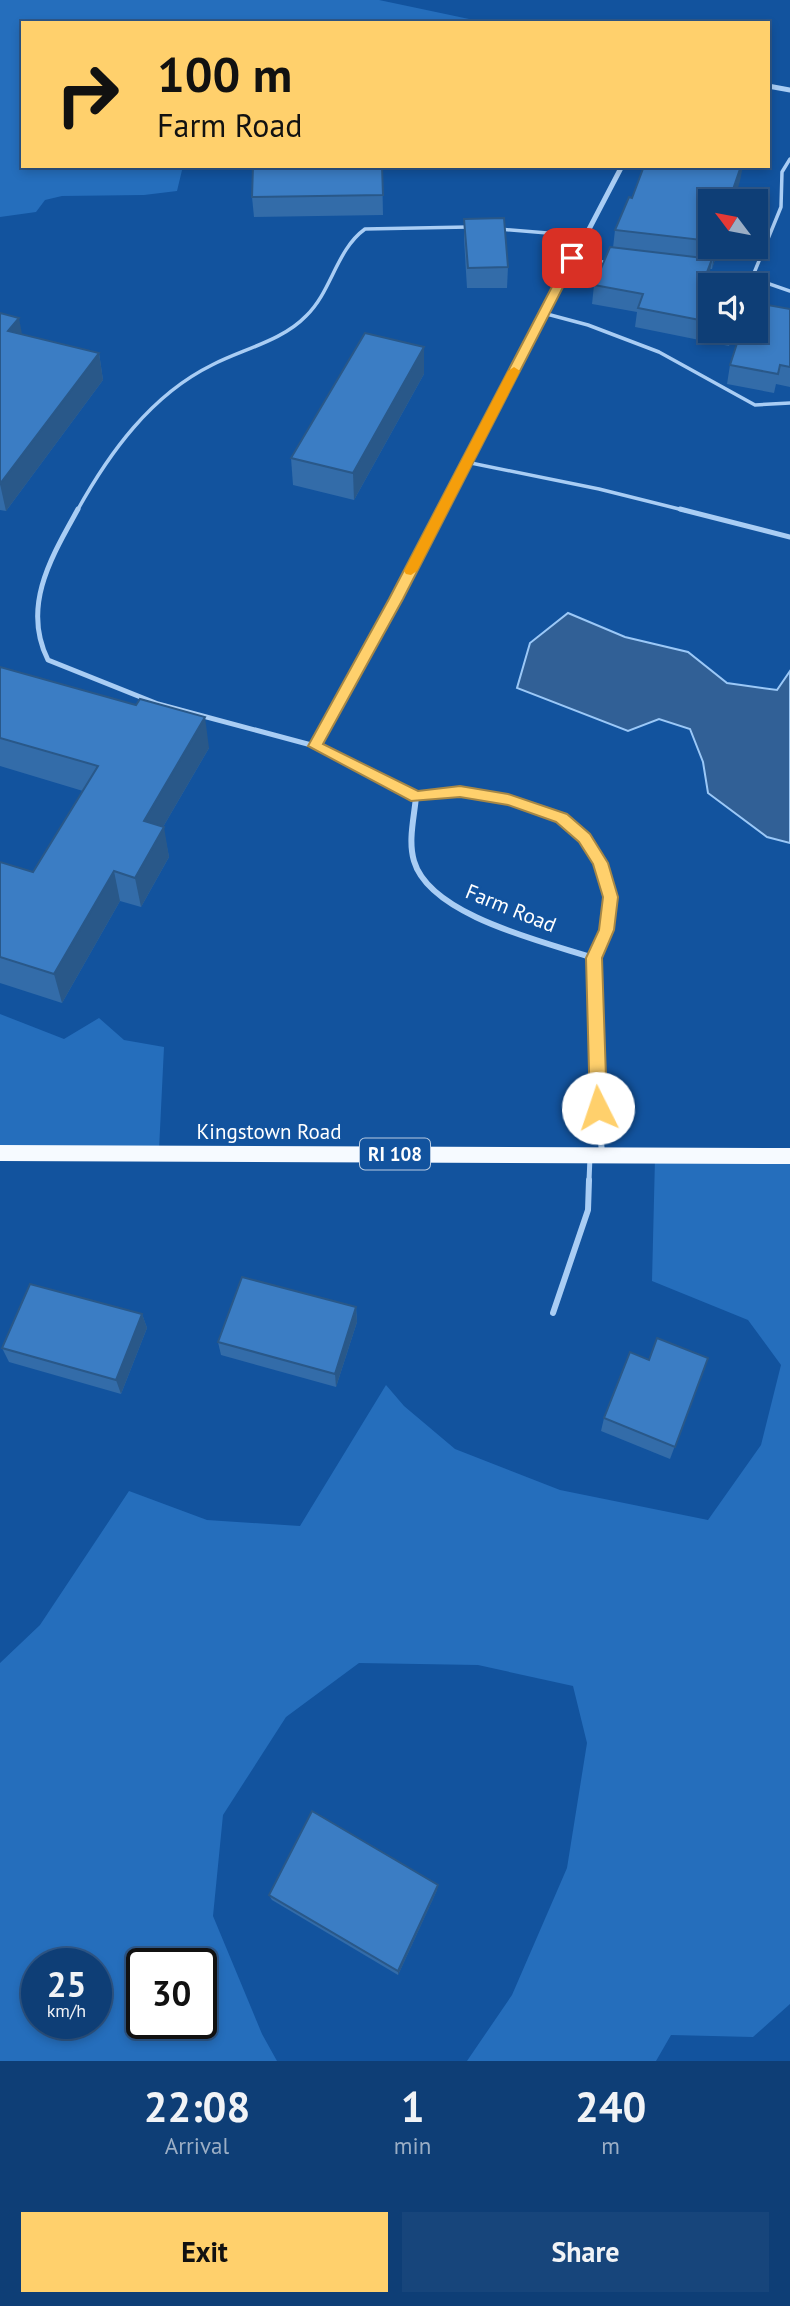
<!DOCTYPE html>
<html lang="en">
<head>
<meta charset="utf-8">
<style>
	:root { --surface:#0e3e76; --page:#17457b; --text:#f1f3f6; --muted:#9baec5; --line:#2e5788; --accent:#ffd06c }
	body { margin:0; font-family:"PT Sans",sans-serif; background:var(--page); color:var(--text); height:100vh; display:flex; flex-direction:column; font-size:26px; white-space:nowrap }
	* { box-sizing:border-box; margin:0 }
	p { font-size:23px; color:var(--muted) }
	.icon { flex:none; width:38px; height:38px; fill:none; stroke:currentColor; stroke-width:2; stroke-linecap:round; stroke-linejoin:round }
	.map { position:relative; height:2061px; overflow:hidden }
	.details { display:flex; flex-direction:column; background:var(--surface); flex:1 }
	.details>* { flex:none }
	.top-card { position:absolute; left:21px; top:21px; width:749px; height:147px; border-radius:0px; box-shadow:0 4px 10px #0003,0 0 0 2px var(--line); background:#ffd06c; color:#111; overflow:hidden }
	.needle { width:46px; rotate:302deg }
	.tools { position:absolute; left:698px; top:189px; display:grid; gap:14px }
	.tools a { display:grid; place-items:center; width:70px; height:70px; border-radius:0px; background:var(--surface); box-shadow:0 4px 10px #0003,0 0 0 2px var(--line); font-size:35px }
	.speed { position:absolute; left:21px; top:1948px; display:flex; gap:14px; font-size:35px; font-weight:700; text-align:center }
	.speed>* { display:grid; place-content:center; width:91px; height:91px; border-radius:50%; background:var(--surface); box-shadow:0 4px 10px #0003,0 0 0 2px var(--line); line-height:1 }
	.speed small { font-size:18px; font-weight:400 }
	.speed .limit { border:4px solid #111; border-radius:10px; background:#fff; color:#111 }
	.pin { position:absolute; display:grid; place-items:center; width:60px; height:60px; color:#fff; margin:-30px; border-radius:14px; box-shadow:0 4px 10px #0006 }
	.me { position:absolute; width:77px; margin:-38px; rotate:356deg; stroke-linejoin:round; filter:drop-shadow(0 0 5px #0008) }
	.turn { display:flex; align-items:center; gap:24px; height:147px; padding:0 21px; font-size:32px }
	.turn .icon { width:91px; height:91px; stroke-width:2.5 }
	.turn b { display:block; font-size:49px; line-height:60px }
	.eta { display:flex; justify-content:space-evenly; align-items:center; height:119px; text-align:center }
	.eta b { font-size:42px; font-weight:800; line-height:49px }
	.primary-button { display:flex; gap:14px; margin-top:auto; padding:14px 21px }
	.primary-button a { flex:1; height:80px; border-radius:0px; background:var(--accent); color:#111; font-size:28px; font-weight:800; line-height:80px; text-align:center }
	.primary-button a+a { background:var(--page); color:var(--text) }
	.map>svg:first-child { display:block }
	.green { fill:#256ebc; fill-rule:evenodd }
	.water { fill:#316096; stroke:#9bc8f7; stroke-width:2 }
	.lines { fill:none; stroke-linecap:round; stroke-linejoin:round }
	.service-far2 { stroke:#a9cdf4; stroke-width:3.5 }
	.service-far1 { stroke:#a9cdf4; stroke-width:5 }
	.service { stroke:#a9cdf4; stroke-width:6 }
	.minor-far1 { stroke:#a9cdf4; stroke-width:5 }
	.minor { stroke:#a9cdf4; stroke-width:6 }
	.primary { fill:#f6faff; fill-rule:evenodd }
	.wall { fill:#336ca9 }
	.shaded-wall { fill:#295889 }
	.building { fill:#3b7dc4; stroke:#295889; stroke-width:2 }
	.route { fill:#ffd06c; stroke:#a68746; stroke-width:2 }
	.slow { fill:#f59e0b }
	.labels { text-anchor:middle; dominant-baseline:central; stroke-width:5; stroke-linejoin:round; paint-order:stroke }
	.shield { fill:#12539e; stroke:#b8cbe2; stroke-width:2 }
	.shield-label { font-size:19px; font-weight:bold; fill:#fff }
	.street-label { font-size:21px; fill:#fff; stroke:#12539e }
</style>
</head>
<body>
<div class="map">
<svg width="790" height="2061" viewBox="0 0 790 2061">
	<rect width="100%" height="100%" fill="#12539e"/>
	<g class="green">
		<path d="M0 0H379L488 23H23V166H183L177 191 144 195 62 196 45 200 36 212 0 217Z"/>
		<path d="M0 1014 64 1039 99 1018 124 1040 164 1047 159 1150 0 1151Z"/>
		<path d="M790 1157V2004L753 2037 671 2035 656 2061H467L512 1995 567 1868 587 1743 573 1686 478 1665 359 1663 286 1717 223 1815 213 1916 262 2034 277 2061H0V1663L40 1625 129 1491 207 1520 300 1526 386 1385 404 1406 455 1449 560 1490 708 1520 761 1445 781 1365 748 1320 652 1281 655 1158ZM37 1964H96V2023H37ZM142 1964H201V2023H142Z"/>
	</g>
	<path class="water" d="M568 613 625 637 688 652 727 683 777 690 790 671V843L767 837 708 793 703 762 690 729 659 719 628 731 517 688 530 643Z"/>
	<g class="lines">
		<g class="service-far2">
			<path d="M499 229 584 236"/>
			<path d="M572 258 610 263"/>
			<path d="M704 273 752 278 781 207 782 172 790 159"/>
			<path d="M752 278 790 291"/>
			<path d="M543 313 588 325 659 352 755 405 790 403"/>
			<path d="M466 462 599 489 687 511"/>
			<path d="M77 511C109 453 151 395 212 365 243 349 282 341 306 316 332 291 336 250 365 229L468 227"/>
		</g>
		<g class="service-far1">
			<path d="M78 509C52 556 21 606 48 660L158 704 315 746"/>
			<path d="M680 509 790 537"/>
			<path d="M589 1181 590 1157"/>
		</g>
		<path class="service" d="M553 1313 588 1210 589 1180"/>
		<g class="minor-far1">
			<path d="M768 86 790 90"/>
			<path d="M442 511 622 166"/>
		</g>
		<g class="minor">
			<path d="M443 509 315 746 416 797 460 792 491 795 562 818 584 838 601 863 611 897 607 930 594 958 595 1062 602 1154"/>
			<path d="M416 797C414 818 408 841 414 861 430 916 545 942 594 958"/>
		</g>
		<path class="primary" d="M0 1145 790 1148V1164L0 1161Z"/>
	</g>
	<g class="wall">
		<path d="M382 166 383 215 254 217 252 197Z"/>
		<path d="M740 181 710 201V247H719L712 269H710L708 281 710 285V331H734L729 346 635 327 637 312 592 304 594 285 613 248 615 230 632 198Z"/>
		<path d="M464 219 508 267 507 288H467L464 239Z"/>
		<path d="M790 309V387L776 384 774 393 727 384 730 365Z"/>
		<path d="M0 313 22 335 99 353 103 380 6 511 0 510Z"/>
		<path d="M424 347V374L354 500 293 485 291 458Z"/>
		<path d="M0 667 209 748 163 827 169 857 141 907 120 901 62 1003 0 983V862L33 872 83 791 0 766Z"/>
		<path d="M356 1307 357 1322 336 1387 221 1355 218 1342Z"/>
		<path d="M142 1314 147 1328 121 1394 9 1362 2 1348Z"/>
		<path d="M708 1358 670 1459 601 1431 604 1418 649 1360Z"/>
		<path d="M437 1890 398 1975 272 1900 269 1895Z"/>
	</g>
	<g class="shaded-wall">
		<path d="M741 166H743L740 181 734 201H729Z"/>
		<path d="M715 247H719L712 269Z"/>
		<path d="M712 259 709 278 701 299 704 280Z"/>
		<path d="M19 318 24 345 8 331Z"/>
		<path d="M732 331H734L729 346Z"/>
		<path d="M424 347V374L354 500 353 473Z"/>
		<path d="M99 353 103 380 6 511 0 484Z"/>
		<path d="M205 717 209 748 149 851 144 821Z"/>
		<path d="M164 827 169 857 141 907 135 878Z"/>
		<path d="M114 871 120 901 62 1003 54 974Z"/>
		<path d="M356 1307 357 1322 336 1387 335 1374Z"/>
		<path d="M142 1314 147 1328 121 1394 116 1380Z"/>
		<path d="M438 1885 437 1890 398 1975V1971Z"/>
	</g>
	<g class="building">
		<path d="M253 166H382L383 195 252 197Z"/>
		<path d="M644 166H741L729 201H710V241L615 230 629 197 632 198Z"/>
		<path d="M504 218 508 267 468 268 464 219Z"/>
		<path d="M610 247 712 259 704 280 727 285H710V322L638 308 643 294 594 285Z"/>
		<path d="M756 303 790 309V367L780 365 778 374 730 365 741 331H756Z"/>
		<path d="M0 313 19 318 8 331 99 353 0 484Z"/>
		<path d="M365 333 424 347 353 473 291 458Z"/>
		<path d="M0 667 136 705 140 699 205 717 144 821 164 827 135 878 114 871 54 974 0 957V862L33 872 98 766 0 738Z"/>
		<path d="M242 1277 356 1307 335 1374 218 1342Z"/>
		<path d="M30 1284 142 1314 116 1380 2 1348Z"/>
		<path d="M657 1338 708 1358 675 1447 604 1418 630 1352 649 1360Z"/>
		<path d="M312 1811 438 1885 398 1971 269 1895Z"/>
	</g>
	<path class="route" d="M572 255 578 258 403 599 323 744 418 791 460 786 508 794 567 814 590 834 608 863 618 897 614 930 602 958 607 1108 598 1115 590 1108 586 958 599 930 603 897 593 864 579 842 556 822 508 805 460 797 411 801 308 746 389 599 567 258Z"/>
	<path class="slow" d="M514 367 520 371 417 571 411 575 406 574 404 571 508 371Z"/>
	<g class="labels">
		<rect class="shield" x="360" y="1138.5" width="70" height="31" rx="5"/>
		<g class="shield-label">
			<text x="395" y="1154">RI 108</text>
		</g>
		<g class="street-label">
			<text transform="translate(511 908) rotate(22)">Farm Road</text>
			<text x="269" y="1131">Kingstown Road</text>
		</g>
	</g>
</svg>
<div class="tools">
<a><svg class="needle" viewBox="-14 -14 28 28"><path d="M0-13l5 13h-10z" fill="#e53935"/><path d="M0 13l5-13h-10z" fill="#9baec5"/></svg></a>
<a><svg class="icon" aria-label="sound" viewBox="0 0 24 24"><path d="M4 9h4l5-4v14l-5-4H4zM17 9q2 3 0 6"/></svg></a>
</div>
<div class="speed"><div>25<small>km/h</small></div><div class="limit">30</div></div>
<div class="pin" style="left:572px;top:258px;background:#d93025"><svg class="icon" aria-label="arrive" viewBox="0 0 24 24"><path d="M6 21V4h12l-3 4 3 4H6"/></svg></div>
<svg class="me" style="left:598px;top:1108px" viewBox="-20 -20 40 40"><circle r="19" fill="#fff"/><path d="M0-13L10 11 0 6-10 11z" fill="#ffd06c"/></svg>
<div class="top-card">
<div class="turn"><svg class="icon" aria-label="right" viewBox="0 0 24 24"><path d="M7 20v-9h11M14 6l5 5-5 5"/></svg><div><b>100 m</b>Farm Road</div></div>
</div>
</div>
<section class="details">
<div class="eta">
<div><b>22:08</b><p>Arrival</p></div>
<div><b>1</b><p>min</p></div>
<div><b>240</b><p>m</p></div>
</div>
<div class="primary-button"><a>Exit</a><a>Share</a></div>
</section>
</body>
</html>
